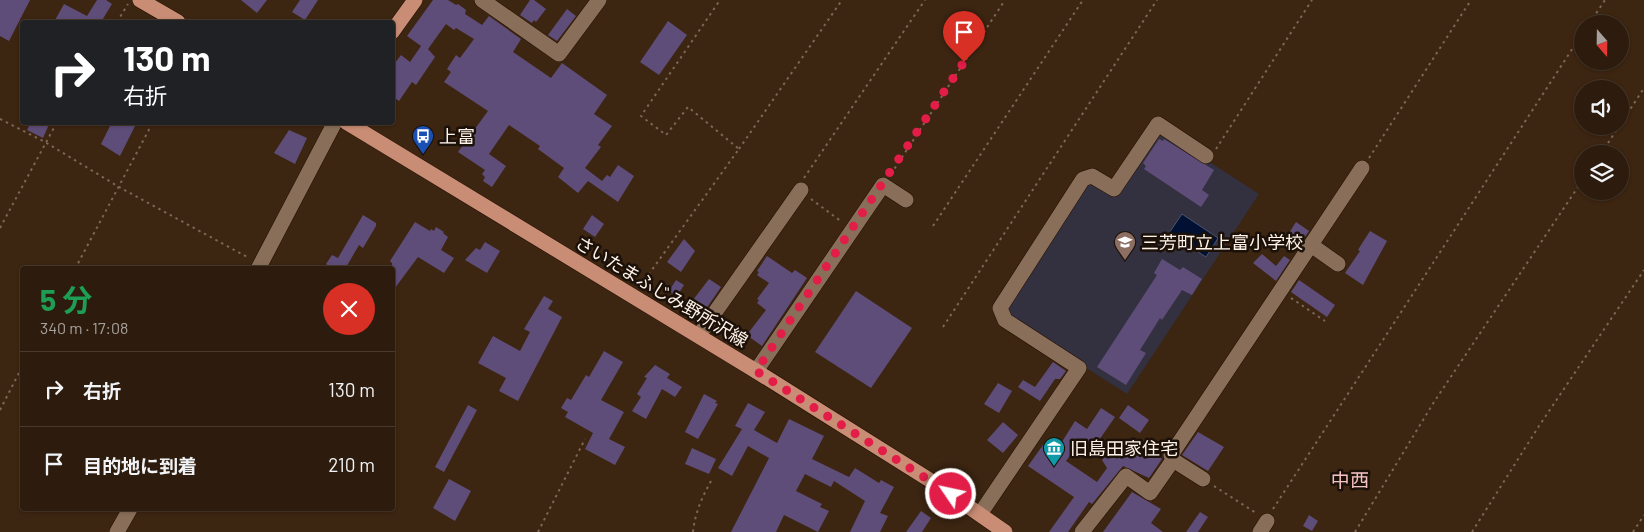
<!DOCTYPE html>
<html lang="ja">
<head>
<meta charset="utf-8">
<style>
	:root { --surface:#2d1c0d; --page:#39291b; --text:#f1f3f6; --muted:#a7a19d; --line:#483a2e }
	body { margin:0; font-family:Barlow,"Noto Sans JP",sans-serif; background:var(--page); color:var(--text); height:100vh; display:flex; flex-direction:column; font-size:19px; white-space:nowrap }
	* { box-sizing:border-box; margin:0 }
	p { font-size:16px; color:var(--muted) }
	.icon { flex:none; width:28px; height:28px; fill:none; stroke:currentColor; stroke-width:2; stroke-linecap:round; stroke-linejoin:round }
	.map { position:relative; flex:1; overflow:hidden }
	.drawer { position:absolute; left:20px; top:266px; width:375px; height:245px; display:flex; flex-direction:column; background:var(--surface); border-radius:5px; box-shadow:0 1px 4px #0004,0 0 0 1px var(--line) }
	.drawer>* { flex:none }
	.hud { position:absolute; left:20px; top:20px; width:375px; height:105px; border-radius:5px; box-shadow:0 1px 4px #0004,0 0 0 1px var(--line); background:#202124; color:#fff; overflow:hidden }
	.needle { width:32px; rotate:160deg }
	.fabs { position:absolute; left:1574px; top:15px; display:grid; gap:10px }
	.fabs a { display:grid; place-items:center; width:55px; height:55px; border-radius:50%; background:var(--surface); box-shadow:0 1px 4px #0004,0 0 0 1px var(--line); font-size:25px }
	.pin { position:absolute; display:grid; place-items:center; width:42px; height:42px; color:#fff; margin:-51px -21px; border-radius:50% 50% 50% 0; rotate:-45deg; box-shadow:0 0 5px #0007 }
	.pin .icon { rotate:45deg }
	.me { position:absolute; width:55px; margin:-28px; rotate:304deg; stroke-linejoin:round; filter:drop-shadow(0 0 4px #0008) }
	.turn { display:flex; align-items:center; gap:18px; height:105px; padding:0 20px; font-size:22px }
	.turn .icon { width:65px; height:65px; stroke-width:2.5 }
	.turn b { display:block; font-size:35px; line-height:42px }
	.round { display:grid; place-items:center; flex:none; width:52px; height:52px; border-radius:26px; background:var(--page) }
	.overview { display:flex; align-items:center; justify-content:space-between; height:85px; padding:0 20px }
	h1 { font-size:30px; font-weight:700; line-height:38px; color:#1e9e55 }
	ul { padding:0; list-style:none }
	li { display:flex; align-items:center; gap:15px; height:75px; padding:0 20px; border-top:1px solid var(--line) }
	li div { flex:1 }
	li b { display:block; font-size:19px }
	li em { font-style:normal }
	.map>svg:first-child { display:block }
	.education { fill:#333040 }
	.water { fill:#011134; stroke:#4d546a }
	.building { fill:#5f4d79 }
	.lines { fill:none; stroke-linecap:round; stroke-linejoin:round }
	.minor-casing { stroke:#220e00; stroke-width:16 }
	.major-casing { stroke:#220e00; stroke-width:16 }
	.path { stroke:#7b6756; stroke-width:2; stroke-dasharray:2.5 4; stroke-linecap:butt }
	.minor { stroke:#896f59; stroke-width:15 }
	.major { stroke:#c98c74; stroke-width:15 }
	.route { stroke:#e11d48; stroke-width:9; stroke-dasharray:0 16.2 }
	.labels { text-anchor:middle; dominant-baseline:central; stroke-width:5; stroke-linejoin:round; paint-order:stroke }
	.poi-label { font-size:18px; fill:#fff2e9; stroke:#1b1109; text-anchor:start }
	.street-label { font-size:18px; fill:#fff2e9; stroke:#1b1109 }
	.neighbourhood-label { font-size:19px; fill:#f5c1c3; stroke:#1b1109 }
</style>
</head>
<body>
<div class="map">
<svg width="1644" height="532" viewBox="0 0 1644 532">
	<rect width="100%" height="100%" fill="#3c2511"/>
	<path class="education" d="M1162 131 1259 194 1127 394 1008 318 1004 307 1087 181 1116 194Z"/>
	<path class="water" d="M1182 214 1218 238 1206 257 1169 233Z"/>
	<g class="building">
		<path d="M0 0H30L9 41 0 36Z"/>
		<path d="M97 0H106L112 4 101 22H54L64 4 87 16Z"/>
		<path d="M241 0H267L257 13Z"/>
		<path d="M300 0H318L305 20 292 12Z"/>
		<path d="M433 0H448L456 5 458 4 466 10 465 14 482 25 489 16 521 39 513 52 551 78 562 63 607 95 594 114 612 126 598 145 601 147 585 168 602 181 607 175 610 177 618 165 634 176 618 202 588 181 578 193 558 177 564 168 538 149 540 146 509 125 489 154 506 166 492 187 483 181 485 177 482 174 485 170 458 152 488 111 444 82 451 72 447 69 456 55 460 58 474 39 456 28 454 30 446 24 428 49 435 57 416 85 412 82 399 101 392 96V67L401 55 410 62 421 46 407 36Z"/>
		<path d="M530 0H534L546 9 536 22 534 20 532 23 520 15Z"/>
		<path d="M567 9 576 16 557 41 548 35Z"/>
		<path d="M668 21 687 35 659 75 640 62Z"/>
		<path d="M31 122H50L43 138 27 130Z"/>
		<path d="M112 122H137L120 156 101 144Z"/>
		<path d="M289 130 307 138 295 164 274 153Z"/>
		<path d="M1159 139 1163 141 1164 139 1214 170 1202 190 1209 195 1201 207 1144 169 1146 166 1143 163Z"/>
		<path d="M363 215 376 223V226L363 248 359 245 345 269H332L326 264 332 255 338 258Z"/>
		<path d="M592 215 604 224 595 237 583 229Z"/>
		<path d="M415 222 430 231 431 229 434 231 436 227 444 232 443 233 448 237 441 250 454 258 444 273 418 257 392 292V263L390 261Z"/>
		<path d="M1296 222 1309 231 1302 241 1289 233Z"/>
		<path d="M1370 231 1387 241 1363 285 1345 273 1360 251 1358 250 1361 245Z"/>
		<path d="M684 239 695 251 681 272 667 262Z"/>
		<path d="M485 242 500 251 487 273 465 260 476 248 480 250Z"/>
		<path d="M1262 254 1276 266 1284 256 1290 260 1276 281 1253 263Z"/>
		<path d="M767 256 792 273 795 270 807 278 762 346 748 336 751 333 749 332 766 310 757 303 759 300 757 299 769 283 757 275 759 272 757 271Z"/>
		<path d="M1162 259 1180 270 1183 267 1202 279 1192 295 1182 290 1162 320 1160 318 1140 350 1146 353 1126 385 1097 367 1157 275 1154 273Z"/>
		<path d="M709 279 721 287 706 309 693 300Z"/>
		<path d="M676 280 684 285 677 296 669 291Z"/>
		<path d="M1299 280 1335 305 1327 317 1291 292Z"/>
		<path d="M856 291 912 328 871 388 815 352Z"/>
		<path d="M544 296 553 301 548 309 562 317 518 401 499 391 506 378 478 363 493 336 520 351 530 332 524 329Z"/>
		<path d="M604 351 623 362 601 400 624 412 609 439 625 447 615 465 585 449 593 433 565 417 568 412 561 408 567 398 571 400 586 375 589 377Z"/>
		<path d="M1053 362 1066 371 1060 379H1055L1040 401 1018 387 1023 380 1035 387Z"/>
		<path d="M655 365 670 374 667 378 682 387 675 397 662 389 646 419 632 411 641 397 637 394 647 378 644 377Z"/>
		<path d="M998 383 1012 391 999 413 984 404Z"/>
		<path d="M704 394 717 401 715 403 718 404 698 439 685 432Z"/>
		<path d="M748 403 765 412 754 430 777 443 789 419 824 436 812 459 849 477 855 468 879 483 881 480 894 487 880 513 888 516 880 532H850L865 501 834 481 831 487 805 474 796 491 822 504 820 507 829 511 818 532 784 515 776 532H731L769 458 748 446 732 476 718 468 742 429 735 426Z"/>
		<path d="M468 405 477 410 444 472 435 467Z"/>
		<path d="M1128 405 1149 420 1140 433 1119 418Z"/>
		<path d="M1101 408 1115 417 1095 446 1086 440 1081 447 1078 444 1066 461 1097 482 1107 468 1102 460 1107 452 1117 459 1124 451 1127 454 1132 448 1145 459 1152 450 1162 459 1149 478 1123 466 1092 504 1089 502 1068 532H1049L1074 497 1028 466 1043 445 1055 453 1075 421 1087 429Z"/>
		<path d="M1003 422 1018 435 1003 453 987 440Z"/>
		<path d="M1198 432 1224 447 1208 471 1182 455Z"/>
		<path d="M692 448 716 459 709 474 685 464Z"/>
		<path d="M449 479 471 491 455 521 433 508Z"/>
		<path d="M1132 492 1161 509 1151 523 1163 532H1103Z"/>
		<path d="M921 511 931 518 922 532H906Z"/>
		<path d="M1200 512 1208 517 1198 532H1186Z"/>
		<path d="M1309 515 1318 521 1312 531 1303 526Z"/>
	</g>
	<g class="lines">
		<g class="minor-casing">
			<g id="minor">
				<path d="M482 0 559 54 599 0"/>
				<path d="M1311 245 1338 264"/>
				<path d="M258 269 335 122"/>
				<path d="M699 335 801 190"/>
				<path d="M756 371 883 185 906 200"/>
				<path d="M1173 460 1203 479"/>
				<path d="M980 514 1079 368 1005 320 1000 308 1083 179 1092 176 1114 189 1158 124 1206 156"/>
				<path d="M117 532 130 509"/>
				<path d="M1082 532 1126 476 1150 493 1173 460 1171 455 1362 168"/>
				<path d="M1260 532 1267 521"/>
			</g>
		</g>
		<g class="major-casing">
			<g id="major">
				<path d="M140 0 178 22"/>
				<path d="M392 32 415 0"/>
				<path d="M346 122 756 371 936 484 1005 532"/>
			</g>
		</g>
		<g class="path">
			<path d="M117 22 128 4"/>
			<path d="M1589 24 1605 0"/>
			<path d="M0 119 45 142 119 187 249 258"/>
			<path d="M1620 125 1644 88"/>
			<path d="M739 149 842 0"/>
			<path d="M1216 149 1312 0"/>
			<path d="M1601 154 1619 126"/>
			<path d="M1369 158 1471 0"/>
			<path d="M891 174 1005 0"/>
			<path d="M804 178 925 0"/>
			<path d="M811 199 842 222"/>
			<path d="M933 226 1083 0"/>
			<path d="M0 228 57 122"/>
			<path d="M75 269 153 122"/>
			<path d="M641 285 739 149 688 107 666 135 641 116 720 0"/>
			<path d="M1291 298 1325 321"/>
			<path d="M943 327 1157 0"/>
			<path d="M0 410 22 367"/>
			<path d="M1214 486 1256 513"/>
			<path d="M1273 509 1582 34"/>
			<path d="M538 532 585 439"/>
			<path d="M693 532C695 513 702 497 711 481"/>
			<path d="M1355 532 1434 402 1582 181"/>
			<path d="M1472 532 1539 426 1644 270"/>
			<path d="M1633 532 1644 515"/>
		</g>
		<use href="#minor" class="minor"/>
		<use href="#major" class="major"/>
	</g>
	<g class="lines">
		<path class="route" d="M951 494 756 371 964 62"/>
	</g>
	<defs>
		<g id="bus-pin" transform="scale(1.125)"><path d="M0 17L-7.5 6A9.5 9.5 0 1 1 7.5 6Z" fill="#1a4fb4" stroke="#1b1109"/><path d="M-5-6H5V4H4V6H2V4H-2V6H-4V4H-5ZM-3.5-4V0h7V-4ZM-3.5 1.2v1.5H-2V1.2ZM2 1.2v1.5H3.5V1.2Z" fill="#fff"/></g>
		<g id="school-pin" transform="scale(1.125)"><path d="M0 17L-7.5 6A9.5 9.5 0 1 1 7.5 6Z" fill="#8d6e63" stroke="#1b1109"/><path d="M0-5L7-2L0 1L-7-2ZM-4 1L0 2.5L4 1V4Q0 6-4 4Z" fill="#fff"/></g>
		<g id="museum-pin" transform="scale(1.125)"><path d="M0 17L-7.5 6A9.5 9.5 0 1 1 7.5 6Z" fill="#0f9aa8" stroke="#1b1109"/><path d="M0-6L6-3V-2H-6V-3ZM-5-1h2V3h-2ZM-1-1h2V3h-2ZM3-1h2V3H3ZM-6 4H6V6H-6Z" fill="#fff"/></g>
	</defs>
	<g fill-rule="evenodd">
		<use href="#bus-pin" x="423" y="136"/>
		<use href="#school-pin" x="1125" y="242"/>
		<use href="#museum-pin" x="1054" y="448"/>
	</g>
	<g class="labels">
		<g class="poi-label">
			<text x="439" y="136">上富</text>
			<text x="1141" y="242">三芳町立上富小学校</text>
			<text x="1070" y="448">旧島田家住宅</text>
		</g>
		<g class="street-label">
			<text transform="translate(662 291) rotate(31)">さいたまふじみ野所沢線</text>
		</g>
		<g class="neighbourhood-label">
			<text x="1350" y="479">中西</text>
		</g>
	</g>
</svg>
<div class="fabs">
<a><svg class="needle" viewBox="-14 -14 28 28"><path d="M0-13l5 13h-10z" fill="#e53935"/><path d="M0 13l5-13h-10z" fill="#a7a19d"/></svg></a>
<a><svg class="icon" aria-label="sound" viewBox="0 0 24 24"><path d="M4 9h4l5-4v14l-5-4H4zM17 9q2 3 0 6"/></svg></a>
<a><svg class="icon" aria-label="layers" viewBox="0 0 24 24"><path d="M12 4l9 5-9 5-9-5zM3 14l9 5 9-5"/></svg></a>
</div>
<div class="pin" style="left:964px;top:62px;background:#d93025"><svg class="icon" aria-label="arrive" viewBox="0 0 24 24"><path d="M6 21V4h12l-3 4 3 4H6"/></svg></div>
<svg class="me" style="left:951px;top:494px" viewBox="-20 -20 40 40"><circle r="17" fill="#e11d48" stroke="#fff" stroke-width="3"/><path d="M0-11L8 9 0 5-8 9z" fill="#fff"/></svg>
<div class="hud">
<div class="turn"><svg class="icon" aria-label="right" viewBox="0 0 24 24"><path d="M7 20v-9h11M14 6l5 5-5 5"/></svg><div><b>130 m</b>右折</div></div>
</div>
<section class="drawer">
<div class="overview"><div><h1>5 分</h1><p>340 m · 17:08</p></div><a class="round" style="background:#d93025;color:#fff"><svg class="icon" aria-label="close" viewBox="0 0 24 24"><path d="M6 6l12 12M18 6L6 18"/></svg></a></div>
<ul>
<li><svg class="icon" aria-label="right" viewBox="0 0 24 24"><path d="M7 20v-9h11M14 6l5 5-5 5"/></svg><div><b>右折</b></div><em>130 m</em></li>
<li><svg class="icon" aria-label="arrive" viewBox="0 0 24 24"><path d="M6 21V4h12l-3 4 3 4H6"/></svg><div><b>目的地に到着</b></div><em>210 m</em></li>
</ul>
</section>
</div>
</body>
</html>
